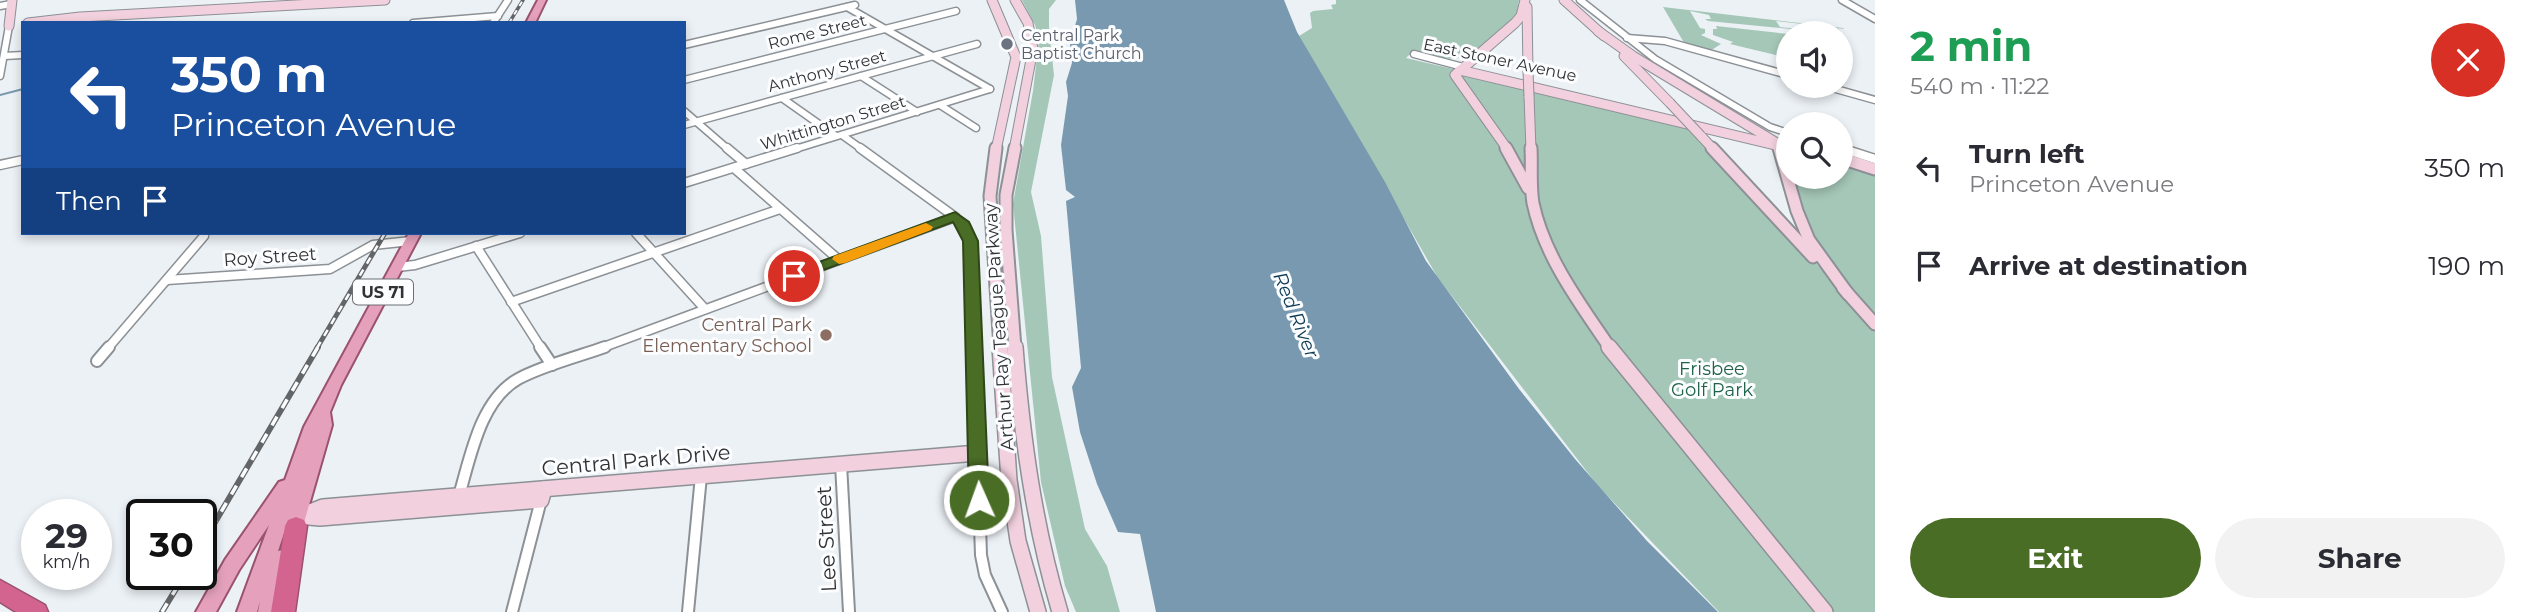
<!DOCTYPE html>
<html lang="en">
<head>
<meta charset="utf-8">
<style>
	:root { --surface:#fff; --page:#f2f2f3; --text:#2b2b33; --muted:#7c7c81; --accent:#4a6d26 }
	body { margin:0; font-family:Montserrat,sans-serif; background:var(--page); color:var(--text); height:100vh; display:flex; flex-direction:column; font-size:26px; white-space:nowrap }
	* { box-sizing:border-box; margin:0 }
	p { font-size:23px; color:var(--muted) }
	.icon { flex:none; width:38px; height:38px; fill:none; stroke:currentColor; stroke-width:2; stroke-linecap:round; stroke-linejoin:round }
	.map { position:relative; flex:1; overflow:hidden }
	.sheet { display:flex; flex-direction:column; background:var(--surface); width:665px }
	.sheet>* { flex:none }
	.guide { position:absolute; left:21px; top:21px; width:665px; height:214px; border-radius:0px; box-shadow:0 4px 10px #0003; background:#1a4fa0; color:#fff; overflow:hidden }
	.tools { position:absolute; left:1776px; top:21px; display:grid; gap:14px }
	.tools a { display:grid; place-items:center; width:77px; height:77px; border-radius:50%; background:var(--surface); box-shadow:0 4px 10px #0003; font-size:35px }
	.speed { position:absolute; left:21px; top:499px; display:flex; gap:14px; font-size:35px; font-weight:700; text-align:center }
	.speed>* { display:grid; place-content:center; width:91px; height:91px; border-radius:50%; background:var(--surface); box-shadow:0 4px 10px #0003; line-height:1 }
	.speed small { font-size:18px; font-weight:400 }
	.speed .limit { border:4px solid #111; border-radius:10px; background:#fff; color:#111 }
	.pin { position:absolute; display:grid; place-items:center; width:60px; height:60px; color:#fff; margin:-30px; border:4px solid #fff; border-radius:50%; box-shadow:0 2px 7px #0007 }
	.me { position:absolute; width:77px; margin:-38px; rotate:358deg; stroke-linejoin:round; filter:drop-shadow(0 0 5px #0008) }
	.turn { display:flex; align-items:center; gap:24px; height:147px; padding:0 35px; font-size:32px }
	.turn .icon { width:91px; height:91px; stroke-width:2.5 }
	.turn b { display:block; font-size:49px; line-height:60px }
	.then { display:flex; align-items:center; height:66px; padding:0 35px; background:#0003; gap:14px; font-size:26px }
	.round { display:grid; place-items:center; flex:none; width:74px; height:74px; border-radius:37px; background:var(--page) }
	.overview { display:flex; align-items:center; justify-content:space-between; height:119px; padding:0 35px }
	h1 { font-size:42px; font-weight:700; line-height:52px; color:#1e9e55 }
	.primary-button { display:flex; gap:14px; margin-top:auto; padding:14px 35px }
	.primary-button a { flex:1; height:80px; border-radius:42px; background:var(--accent); color:#fff; font-size:28px; font-weight:700; line-height:80px; text-align:center }
	.primary-button a+a { background:var(--page); color:var(--text) }
	ul { padding:0; list-style:none }
	li { display:flex; align-items:center; gap:21px; height:98px; padding:0 35px }
	li div { flex:1 }
	li b { display:block; font-size:26px }
	li em { font-style:normal }
	main { display:flex; flex:1; min-height:0 }
	.map>svg:first-child { display:block }
	.green { fill:#a5c7b7 }
	.water { fill:#7899af }
	.lines { fill:none; stroke-linecap:round; stroke-linejoin:round }
	.stream { stroke:#7899af; stroke-width:2 }
	.street-far2-casing { stroke:#8c9196; stroke-width:9 }
	.street-far1-casing { stroke:#8c9196; stroke-width:11 }
	.street-casing { stroke:#8c9196; stroke-width:14 }
	.secondary-far2-casing { stroke:#8c9196; stroke-width:11 }
	.secondary-far1-casing { stroke:#8c9196; stroke-width:15 }
	.secondary-casing { stroke:#8c9196; stroke-width:18 }
	.primary-casing { stroke:#9a526f; stroke-width:4 }
	.highway-casing { stroke:#9a526f; stroke-width:3 }
	.street-far2 { stroke:#fff; stroke-width:6 }
	.street-far1 { stroke:#fff; stroke-width:8 }
	.street { stroke:#fff; stroke-width:10 }
	.secondary-far2 { stroke:#f2d0dd; stroke-width:9 }
	.secondary-far1 { stroke:#f2d0dd; stroke-width:11 }
	.secondary { stroke:#f2d0dd; stroke-width:15 }
	.primary { fill:#e5a1bc; fill-rule:evenodd }
	.highway { fill:#d3638f; fill-rule:evenodd }
	.rail-far2-casing { stroke:#636669; stroke-width:3.5 }
	.rail-far1-casing { stroke:#636669; stroke-width:5 }
	.rail-casing { stroke:#636669; stroke-width:6 }
	.rail-far2 { stroke:#fcfdfe; stroke-width:2; stroke-dasharray:5; stroke-linecap:butt }
	.rail-far1 { stroke:#fcfdfe; stroke-width:2.5; stroke-dasharray:7; stroke-linecap:butt }
	.rail { stroke:#fcfdfe; stroke-width:3.5; stroke-dasharray:10; stroke-linecap:butt }
	.secondary-bridge-casing { stroke:#8c9196; stroke-width:11; stroke-linecap:butt }
	.secondary-bridge { stroke:#f2d0dd; stroke-width:9 }
	.route { fill:#4a6d26; stroke:#304719; stroke-width:2 }
	.slow { fill:#f59e0b }
	.worship-dot { fill:#6b7280; stroke:#fcfdfe; stroke-width:2.5 }
	.education-dot { fill:#8d6e63; stroke:#fcfdfe; stroke-width:2.5 }
	.labels { text-anchor:middle; dominant-baseline:central; stroke-width:6; stroke-linejoin:round; paint-order:stroke }
	.far-street-label { font-size:16px; fill:#303234; stroke:#fcfdfe }
	.far-worship-label { font-size:16px; fill:#5b616d; stroke:#fcfdfe; text-anchor:start }
	.shield { fill:#fcfdfe; stroke:#6d6f71; stroke-width:2 }
	.shield-label { font-size:16px; font-weight:bold; fill:#303234 }
	.street-label { font-size:18px; fill:#303234; stroke:#fcfdfe }
	.education-label { font-size:18px; fill:#785e54; stroke:#fcfdfe; text-anchor:end }
	.park-label { font-size:18px; fill:#1f6248; stroke:#fcfdfe }
	.water-label { font-size:19px; font-style:italic; fill:#0e3b53; stroke:#fcfdfe }
	.near-street-label { font-size:21px; fill:#303234; stroke:#fcfdfe }
</style>
</head>
<body>
<main>
<div class="map">
<svg width="1875" height="612" viewBox="0 0 1875 612">
	<rect width="100%" height="100%" fill="#ecf1f6"/>
	<g class="green">
		<path d="M1022 0H1056L1049 9V30L1054 75 1031 192 1041 236 1052 377 1085 529 1107 566 1120 612H1076L1065 586 1041 482 1013 204 1033 91 1039 40 1035 25Z"/>
		<path d="M1336 0H1519L1517 13 1509 25 1468 58 1436 59 1411 53 1406 58 1689 124 1875 328V612H1719L1598 486 1438 278 1299 36 1312 28 1310 13 1313 11 1333 9 1331 5 1336 4Z"/>
		<path d="M1663 7 1843 28 1844 29 1838 28 1843 35C1838 32 1834 33 1829 27L1776 21 1780 27 1831 33 1708 21 1705 19H1711L1709 15 1690 11 1700 28 1705 29V33L1701 35 1721 44 1710 51 1686 46Z"/>
		<path d="M1716 26 1788 34V58L1730 44 1733 42 1713 35V29H1717Z"/>
		<path d="M1841 164 1875 176V319L1835 271 1809 232 1790 177H1841Z"/>
	</g>
	<path class="water" d="M1075 0H1284L1297 32 1385 182 1426 261 1519 389 1575 459 1647 541 1718 612H1156L1140 534 1118 532 1097 484 1080 432 1072 387 1081 368 1066 201 1075 197 1066 190 1061 145 1068 96 1066 82 1072 63 1070 43 1077 19Z"/>
	<g class="lines">
		<path class="stream" d="M0 95 23 89"/>
		<g class="street-far2-casing">
			<g id="street-far2">
				<path d="M1580 0 1655 59 1770 127 1788 133"/>
				<path d="M1842 0 1875 19"/>
				<path d="M0 6 11 4"/>
				<path d="M847 7 990 89"/>
				<path d="M413 23 498 16"/>
				<path d="M493 23 508 0"/>
				<path d="M1627 38 1665 41 1788 75"/>
				<path d="M684 45 855 5"/>
				<path d="M1414 54 1463 67"/>
				<path d="M4 56 23 55"/>
				<path d="M0 76 9 26"/>
				<path d="M861 76 917 112"/>
				<path d="M684 80 956 11"/>
				<path d="M1825 86 1875 100"/>
				<path d="M782 98 836 136"/>
				<path d="M940 105 976 128"/>
				<path d="M684 111 729 150"/>
				<path d="M684 125 977 44"/>
				<path d="M842 135 863 150"/>
				<path d="M1841 148 1847 150"/>
				<path d="M792 150 990 89"/>
			</g>
		</g>
		<g class="street-far1-casing">
			<g id="street-far1">
				<path d="M727 148 746 164"/>
				<path d="M860 148 955 217 970 236 974 348"/>
				<path d="M1841 148 1875 159"/>
				<path d="M0 165 23 160"/>
				<path d="M734 168 839 260"/>
				<path d="M684 183 797 148"/>
				<path d="M636 233 705 309"/>
				<path d="M476 246 541 348"/>
				<path d="M397 267 415 265 520 233"/>
				<path d="M167 280 330 269 373 245 411 241"/>
				<path d="M511 302 780 209"/>
				<path d="M108 348 204 236"/>
				<path d="M601 348 955 217"/>
			</g>
		</g>
		<g class="street-casing">
			<g id="street">
				<path d="M540 347 552 365"/>
				<path d="M974 347 981 555 985 575 1002 612"/>
				<path d="M97 361 109 347"/>
				<path d="M841 464 849 612"/>
				<path d="M458 499C470 460 479 401 518 379 541 366 580 356 605 347"/>
				<path d="M512 612 541 500"/>
				<path d="M688 612 701 476"/>
			</g>
		</g>
		<g class="secondary-far2-casing">
			<g id="secondary-far2">
				<path d="M992 0 1016 57 996 150"/>
				<path d="M1564 0 1604 36"/>
				<path d="M1527 7 1528 71"/>
				<path d="M28 23 80 17 385 0"/>
				<path d="M9 26 12 0"/>
				<path d="M1598 31 1633 56 1777 143 1779 150"/>
				<path d="M1624 56 1670 103"/>
				<path d="M1460 70 1788 148"/>
				<path d="M1529 96 1531 150"/>
				<path d="M1701 136 1714 150"/>
				<path d="M1014 150 1033 49 1028 23 1015 0"/>
				<path d="M1508 150 1455 75 1515 23 1521 16 1525 0"/>
			</g>
		</g>
		<g class="secondary-far1-casing">
			<g id="secondary-far1">
				<path d="M996 148 990 196 1000 348"/>
				<path d="M1015 148 1006 195V230L1015 348"/>
				<path d="M1506 148 1528 188"/>
				<path d="M1531 148C1532 166 1530 186 1533 203 1544 256 1580 304 1610 348"/>
				<path d="M1712 148 1813 257"/>
				<path d="M1779 148 1797 211 1809 240 1848 294"/>
				<path d="M1841 158 1875 169"/>
				<path d="M1843 288 1875 324"/>
			</g>
		</g>
		<g class="secondary-casing">
			<g id="secondary">
				<path d="M1000 347 1009 480 1018 541 1038 612"/>
				<path d="M1015 347C1022 437 1034 525 1060 612"/>
				<path d="M1609 347 1825 612"/>
				<path d="M298 516 320 518 541 500 544 489"/>
				<path d="M300 516 323 507 978 453"/>
			</g>
		</g>
		<g class="primary-casing">
			<g id="primary">
				<path d="M538 0H546L535 23H526Z"/>
				<path d="M409 233H421L341 385 330 412 332 425 299 540 293 542 287 540 284 535 288 521 278 551 283 550 290 552 292 557 278 612H258L260 601 257 612H237L269 525 239 570 216 612H196L225 560 279 482 285 480 304 427Z"/>
			</g>
		</g>
		<g class="highway-casing">
			<g id="highway">
				<path d="M296 517 304 520 307 526 295 612H271L285 526 288 520Z"/>
				<path d="M0 580 45 605 48 612H16L0 602Z"/>
			</g>
		</g>
		<use href="#street-far2" class="street-far2"/>
		<use href="#street-far1" class="street-far1"/>
		<use href="#street" class="street"/>
		<use href="#secondary-far2" class="secondary-far2"/>
		<use href="#secondary-far1" class="secondary-far1"/>
		<use href="#secondary" class="secondary"/>
		<use href="#primary" class="primary"/>
		<use href="#highway" class="highway"/>
		<g class="rail-far2-casing">
			<path id="rail-far2" d="M509 23 523 0"/>
		</g>
		<g class="rail-far1-casing">
			<path id="rail-far1" d="M317 348 385 233"/>
		</g>
		<g class="rail-casing">
			<g id="rail">
				<path d="M201 546 318 347"/>
				<path d="M162 612 185 574"/>
			</g>
		</g>
		<use href="#rail-far2" class="rail-far2"/>
		<use href="#rail-far1" class="rail-far1"/>
		<use href="#rail" class="rail"/>
		<g class="secondary-bridge-casing">
			<g id="secondary-bridge">
				<path d="M1528 71 1529 96"/>
				<path d="M1670 103 1701 136"/>
			</g>
		</g>
		<use href="#secondary-bridge" class="secondary-bridge"/>
	</g>
	<path class="route" d="M955 212 969 222 978 241 989 500 987 505 979 507 972 505 969 500 963 241 953 222 799 279H789L786 276 789 273Z"/>
	<path class="slow" d="M926 223 933 227 931 230 845 263 839 264 832 259 834 256Z"/>
	<circle class="worship-dot" cx="1007" cy="44" r="7"/>
	<circle class="education-dot" cx="826" cy="335" r="7"/>
	<g class="labels">
		<g class="far-street-label">
			<text transform="translate(817 32) rotate(-14)">Rome Street</text>
			<text transform="translate(1500 60) rotate(12)">East Stoner Avenue</text>
			<text transform="translate(827 71) rotate(-15)">Anthony Street</text>
			<text transform="translate(833 123) rotate(-17)">Whittington Street</text>
		</g>
		<g class="far-worship-label">
			<text x="1021" y="35">Central Park<tspan x="1021" dy="18">Baptist Church</tspan></text>
		</g>
		<rect class="shield" x="353" y="279.5" width="60" height="25" rx="5"/>
		<g class="shield-label">
			<text x="383" y="292">US 71</text>
		</g>
		<g class="street-label">
			<text transform="translate(270 257) rotate(-4)">Roy Street</text>
			<text transform="translate(999 327) rotate(-94)">Arthur Ray Teague Parkway</text>
		</g>
		<g class="education-label">
			<text x="812" y="325">Central Park<tspan x="812" dy="21">Elementary School</tspan></text>
		</g>
		<g class="park-label">
			<text x="1712" y="369">Frisbee<tspan x="1712" dy="21">Golf Park</tspan></text>
		</g>
		<g class="water-label">
			<text transform="translate(1296 315) rotate(68)">Red River</text>
		</g>
		<g class="near-street-label">
			<text transform="translate(636 460) rotate(-5)">Central Park Drive</text>
			<text transform="translate(826 539) rotate(-93)">Lee Street</text>
		</g>
	</g>
</svg>
<div class="tools">
<a><svg class="icon" aria-label="sound" viewBox="0 0 24 24"><path d="M4 9h4l5-4v14l-5-4H4zM17 9q2 3 0 6"/></svg></a>
<a><svg class="icon" aria-label="search" viewBox="0 0 24 24"><circle cx="10" cy="10" r="6"/><path d="M15 15l6 6"/></svg></a>
</div>
<div class="speed"><div>29<small>km/h</small></div><div class="limit">30</div></div>
<div class="pin" style="left:794px;top:276px;background:#d93025"><svg class="icon" aria-label="arrive" viewBox="0 0 24 24"><path d="M6 21V4h12l-3 4 3 4H6"/></svg></div>
<svg class="me" style="left:979px;top:500px" viewBox="-20 -20 40 40"><circle r="17" fill="#4a6d26" stroke="#fff" stroke-width="3"/><path d="M0-11L8 9 0 5-8 9z" fill="#fff"/></svg>
<div class="guide">
<div class="turn"><svg class="icon" aria-label="left" viewBox="0 0 24 24"><path d="M17 20v-9H6M10 6l-5 5 5 5"/></svg><div><b>350 m</b>Princeton Avenue</div></div>
<div class="then">Then<svg class="icon" aria-label="arrive" viewBox="0 0 24 24"><path d="M6 21V4h12l-3 4 3 4H6"/></svg></div>
</div>
</div>
<section class="sheet">
<div class="overview"><div><h1>2 min</h1><p>540 m · 11:22</p></div><a class="round" style="background:#d93025;color:#fff"><svg class="icon" aria-label="close" viewBox="0 0 24 24"><path d="M6 6l12 12M18 6L6 18"/></svg></a></div>
<ul>
<li><svg class="icon" aria-label="left" viewBox="0 0 24 24"><path d="M17 20v-9H6M10 6l-5 5 5 5"/></svg><div><b>Turn left</b><p>Princeton Avenue</p></div><em>350 m</em></li>
<li><svg class="icon" aria-label="arrive" viewBox="0 0 24 24"><path d="M6 21V4h12l-3 4 3 4H6"/></svg><div><b>Arrive at destination</b></div><em>190 m</em></li>
</ul>
<div class="primary-button"><a>Exit</a><a>Share</a></div>
</section>
</main>
</body>
</html>
